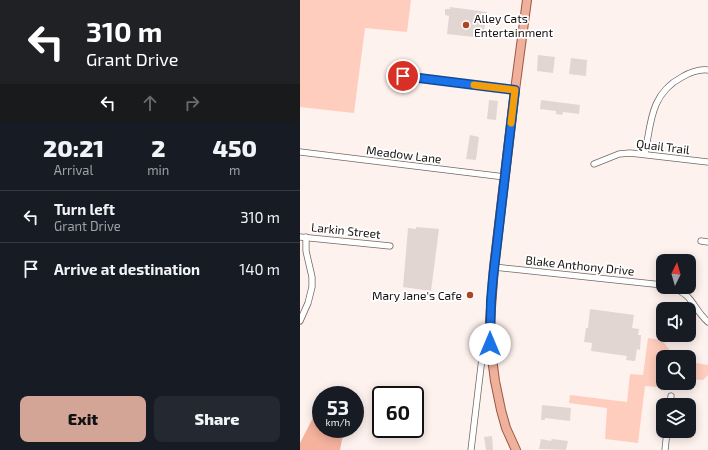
<!DOCTYPE html>
<html lang="en">
<head>
<meta charset="utf-8">
<style>
	:root { --surface:#171b24; --page:#242831; --text:#f1f3f6; --muted:#9ea1a6; --line:#363941; --accent:#d2a596 }
	body { margin:0; font-family:"Exo 2",sans-serif; background:var(--page); color:var(--text); height:100vh; display:flex; flex-direction:column; font-size:15px; white-space:nowrap }
	* { box-sizing:border-box; margin:0 }
	p { font-size:13px; color:var(--muted) }
	.icon { flex:none; width:22px; height:22px; fill:none; stroke:currentColor; stroke-width:2; stroke-linecap:round; stroke-linejoin:round }
	.map { position:relative; flex:1; overflow:hidden }
	.panel { display:flex; flex-direction:column; background:var(--surface); width:300px }
	.panel>* { flex:none }
	.guide { background:#202124; color:#fff; overflow:hidden }
	.needle { width:26px; rotate:5deg }
	.fabs { position:absolute; left:356px; top:254px; display:grid; gap:8px }
	.fabs a { display:grid; place-items:center; width:40px; height:40px; border-radius:8px; background:var(--surface); box-shadow:0 2px 10px #0003; font-size:20px }
	.speed { position:absolute; left:12px; top:386px; display:flex; gap:8px; font-size:20px; font-weight:700; text-align:center }
	.speed>* { display:grid; place-content:center; width:52px; height:52px; border-radius:50%; background:var(--surface); box-shadow:0 2px 10px #0003; line-height:1 }
	.speed small { font-size:10px; font-weight:400 }
	.speed .limit { border:2px solid #111; border-radius:6px; background:#fff; color:#111 }
	.pin { position:absolute; display:grid; place-items:center; width:34px; height:34px; color:#fff; margin:-17px; border:2px solid #fff; border-radius:50%; box-shadow:0 1px 4px #0007 }
	.me { position:absolute; width:44px; margin:-22px; rotate:0deg; stroke-linejoin:round; filter:drop-shadow(0 0 3px #0008) }
	.turn { display:flex; align-items:center; gap:14px; height:84px; padding:0 20px; font-size:18px }
	.turn .icon { width:52px; height:52px; stroke-width:2.5 }
	.turn b { display:block; font-size:28px; line-height:34px }
	.lanes { display:flex; align-items:center; height:38px; padding:0 20px; background:#0003; justify-content:center; gap:20px; direction:ltr }
	.lanes .off { opacity:.35 }
	.eta { display:flex; justify-content:space-evenly; align-items:center; height:68px; text-align:center }
	.eta b { font-size:24px; font-weight:800; line-height:28px }
	.action { display:flex; gap:8px; margin-top:auto; padding:8px 20px }
	.action a { flex:1; height:46px; border-radius:8px; background:var(--accent); color:#111; font-size:16px; font-weight:800; line-height:46px; text-align:center }
	.action a+a { background:var(--page); color:var(--text) }
	ul { padding:0; list-style:none }
	li { display:flex; align-items:center; gap:12px; height:52px; padding:0 20px; border-top:1px solid var(--line) }
	li div { flex:1 }
	li b { display:block; font-size:15px }
	li em { font-style:normal }
	main { display:flex; flex:1; min-height:0 }
	.map>svg:first-child { display:block }
	.green { fill:#ffcdbd }
	.water { fill:#f5b29d }
	.building { fill:#e2d6d3 }
	.lines { fill:none; stroke-linecap:round; stroke-linejoin:round }
	.minor-casing { stroke:#726864; stroke-width:7 }
	.primary-casing { stroke:#9c5740; stroke-width:10 }
	.minor { stroke:#fff; stroke-width:5.5 }
	.primary { stroke:#efb09c; stroke-width:8 }
	.route-casing { stroke:#114b97; stroke-width:10 }
	.route { stroke:#1a73e8; stroke-width:7 }
	.slow { stroke:#f59e0b; stroke-width:7 }
	.poi-dot { fill:#ac4521; stroke:#fff; stroke-width:1.5 }
	.labels { text-anchor:middle; dominant-baseline:central; stroke-width:3.5; stroke-linejoin:round; paint-order:stroke }
	.poi-label { font-size:12px; fill:#151110; stroke:#fff; text-anchor:start }
	.street-label { font-size:12px; fill:#151110; stroke:#fff }
</style>
</head>
<body>
<main>
<section class="panel">
<div class="guide">
<div class="turn"><svg class="icon" aria-label="left" viewBox="0 0 24 24"><path d="M17 20v-9H6M10 6l-5 5 5 5"/></svg><div><b>310 m</b>Grant Drive</div></div>
<div class="lanes"><svg class="icon" aria-label="left" viewBox="0 0 24 24"><path d="M17 20v-9H6M10 6l-5 5 5 5"/></svg><svg class="icon off" aria-label="ahead" viewBox="0 0 24 24"><path d="M12 20V5M6 11l6-6 6 6"/></svg><svg class="icon off" aria-label="right" viewBox="0 0 24 24"><path d="M7 20v-9h11M14 6l5 5-5 5"/></svg></div>
</div>
<div class="eta">
<div><b>20:21</b><p>Arrival</p></div>
<div><b>2</b><p>min</p></div>
<div><b>450</b><p>m</p></div>
</div>
<ul>
<li><svg class="icon" aria-label="left" viewBox="0 0 24 24"><path d="M17 20v-9H6M10 6l-5 5 5 5"/></svg><div><b>Turn left</b><p>Grant Drive</p></div><em>310 m</em></li>
<li><svg class="icon" aria-label="arrive" viewBox="0 0 24 24"><path d="M6 21V4h12l-3 4 3 4H6"/></svg><div><b>Arrive at destination</b></div><em>140 m</em></li>
</ul>
<div class="action"><a>Exit</a><a>Share</a></div>
</section>
<div class="map">
<svg width="408" height="450" viewBox="0 0 408 450">
	<rect width="100%" height="100%" fill="#fef2ee"/>
	<g class="green">
		<path d="M0 0H111L107 32 65 28 54 113 0 107Z"/>
		<path d="M348 338 362 340 375 357H363V383H376L369 388 345 386 338 443 305 439 307 408 269 403 270 395 327 402 330 374 343 375Z"/>
		<path d="M389 362 408 365V375L403 380 389 379Z"/>
	</g>
	<path class="water" d="M20 404H21V429H44L40 450H0V443Z"/>
	<g class="building">
		<path d="M150 7 187 12 183 38 147 34 149 16 145 15V9H150Z"/>
		<path d="M238 55 255 57 253 73 237 71Z"/>
		<path d="M271 58 287 60 286 76 269 74Z"/>
		<path d="M189 100 198 101 196 120 187 119Z"/>
		<path d="M241 100 280 105 279 114 263 112 262 115 256 114V111L240 109Z"/>
		<path d="M170 135 179 137 176 160 166 159Z"/>
		<path d="M116 227 139 229 131 291 103 287 108 228 116 229Z"/>
		<path d="M290 309 334 315 332 328 339 329 338 335H341L340 350 337 349 335 361 326 360 327 356 291 351 292 343 284 342 286 328H288Z"/>
		<path d="M242 405 271 408 270 421 245 418V420H241Z"/>
		<path d="M192 436 193 450H186L184 437Z"/>
		<path d="M241 439 251 441 252 439 268 441 266 450 239 449Z"/>
	</g>
	<g class="lines">
		<g class="minor-casing">
			<g id="minor">
				<path d="M103 76 215 90"/>
				<path d="M0 152 205 177"/>
				<path d="M345 154C351 123 350 94 382 77 389 73 399 69 408 70"/>
				<path d="M294 164 319 154 330 153 408 162"/>
				<path d="M0 237 90 246"/>
				<path d="M401 241 408 242"/>
				<path d="M194 267 363 285"/>
				<path d="M370 287C394 294 392 308 408 322"/>
				<path d="M0 321 8 303 12 287V277L6 251V237"/>
				<path d="M370 405 371 396"/>
				<path d="M171 450 182 358 184 355 191 353"/>
				<path d="M365 450 367 431"/>
			</g>
		</g>
		<g class="primary-casing">
			<path id="primary" d="M216 450 206 428 201 410 195 381 189 335 194 267 215 90 227 0"/>
		</g>
		<use href="#minor" class="minor"/>
		<use href="#primary" class="primary"/>
	</g>
	<g class="lines">
		<g class="route-casing">
			<path id="route" d="M103 76 215 90 193 278 191 301 190 344"/>
		</g>
		<use href="#route" class="route"/>
		<path class="slow" d="M174 85 215 90 211 123"/>
	</g>
	<g class="poi-dot">
		<circle cx="166" cy="25" r="4"/>
		<circle cx="170" cy="295" r="4"/>
	</g>
	<g class="labels">
		<g class="poi-label">
			<text x="174" y="18">Alley Cats<tspan x="174" dy="14">Entertainment</tspan></text>
			<text x="162" y="295" text-anchor="end">Mary Jane's Cafe</text>
		</g>
		<g class="street-label">
			<text transform="translate(363 146) rotate(7)">Quail Trail</text>
			<text transform="translate(104 154) rotate(7)">Meadow Lane</text>
			<text transform="translate(46 230) rotate(6)">Larkin Street</text>
			<text transform="translate(280 265) rotate(6)">Blake Anthony Drive</text>
		</g>
	</g>
</svg>
<div class="fabs">
<a><svg class="needle" viewBox="-14 -14 28 28"><path d="M0-13l5 13h-10z" fill="#e53935"/><path d="M0 13l5-13h-10z" fill="#9ea1a6"/></svg></a>
<a><svg class="icon" aria-label="sound" viewBox="0 0 24 24"><path d="M4 9h4l5-4v14l-5-4H4zM17 9q2 3 0 6"/></svg></a>
<a><svg class="icon" aria-label="search" viewBox="0 0 24 24"><circle cx="10" cy="10" r="6"/><path d="M15 15l6 6"/></svg></a>
<a><svg class="icon" aria-label="layers" viewBox="0 0 24 24"><path d="M12 4l9 5-9 5-9-5zM3 14l9 5 9-5"/></svg></a>
</div>
<div class="speed"><div>53<small>km/h</small></div><div class="limit">60</div></div>
<div class="pin" style="left:103px;top:76px;background:#d93025"><svg class="icon" aria-label="arrive" viewBox="0 0 24 24"><path d="M6 21V4h12l-3 4 3 4H6"/></svg></div>
<svg class="me" style="left:190px;top:344px" viewBox="-20 -20 40 40"><circle r="19" fill="#fff"/><path d="M0-13L10 11 0 6-10 11z" fill="#1a73e8"/></svg>
</div>
</main>
</body>
</html>
